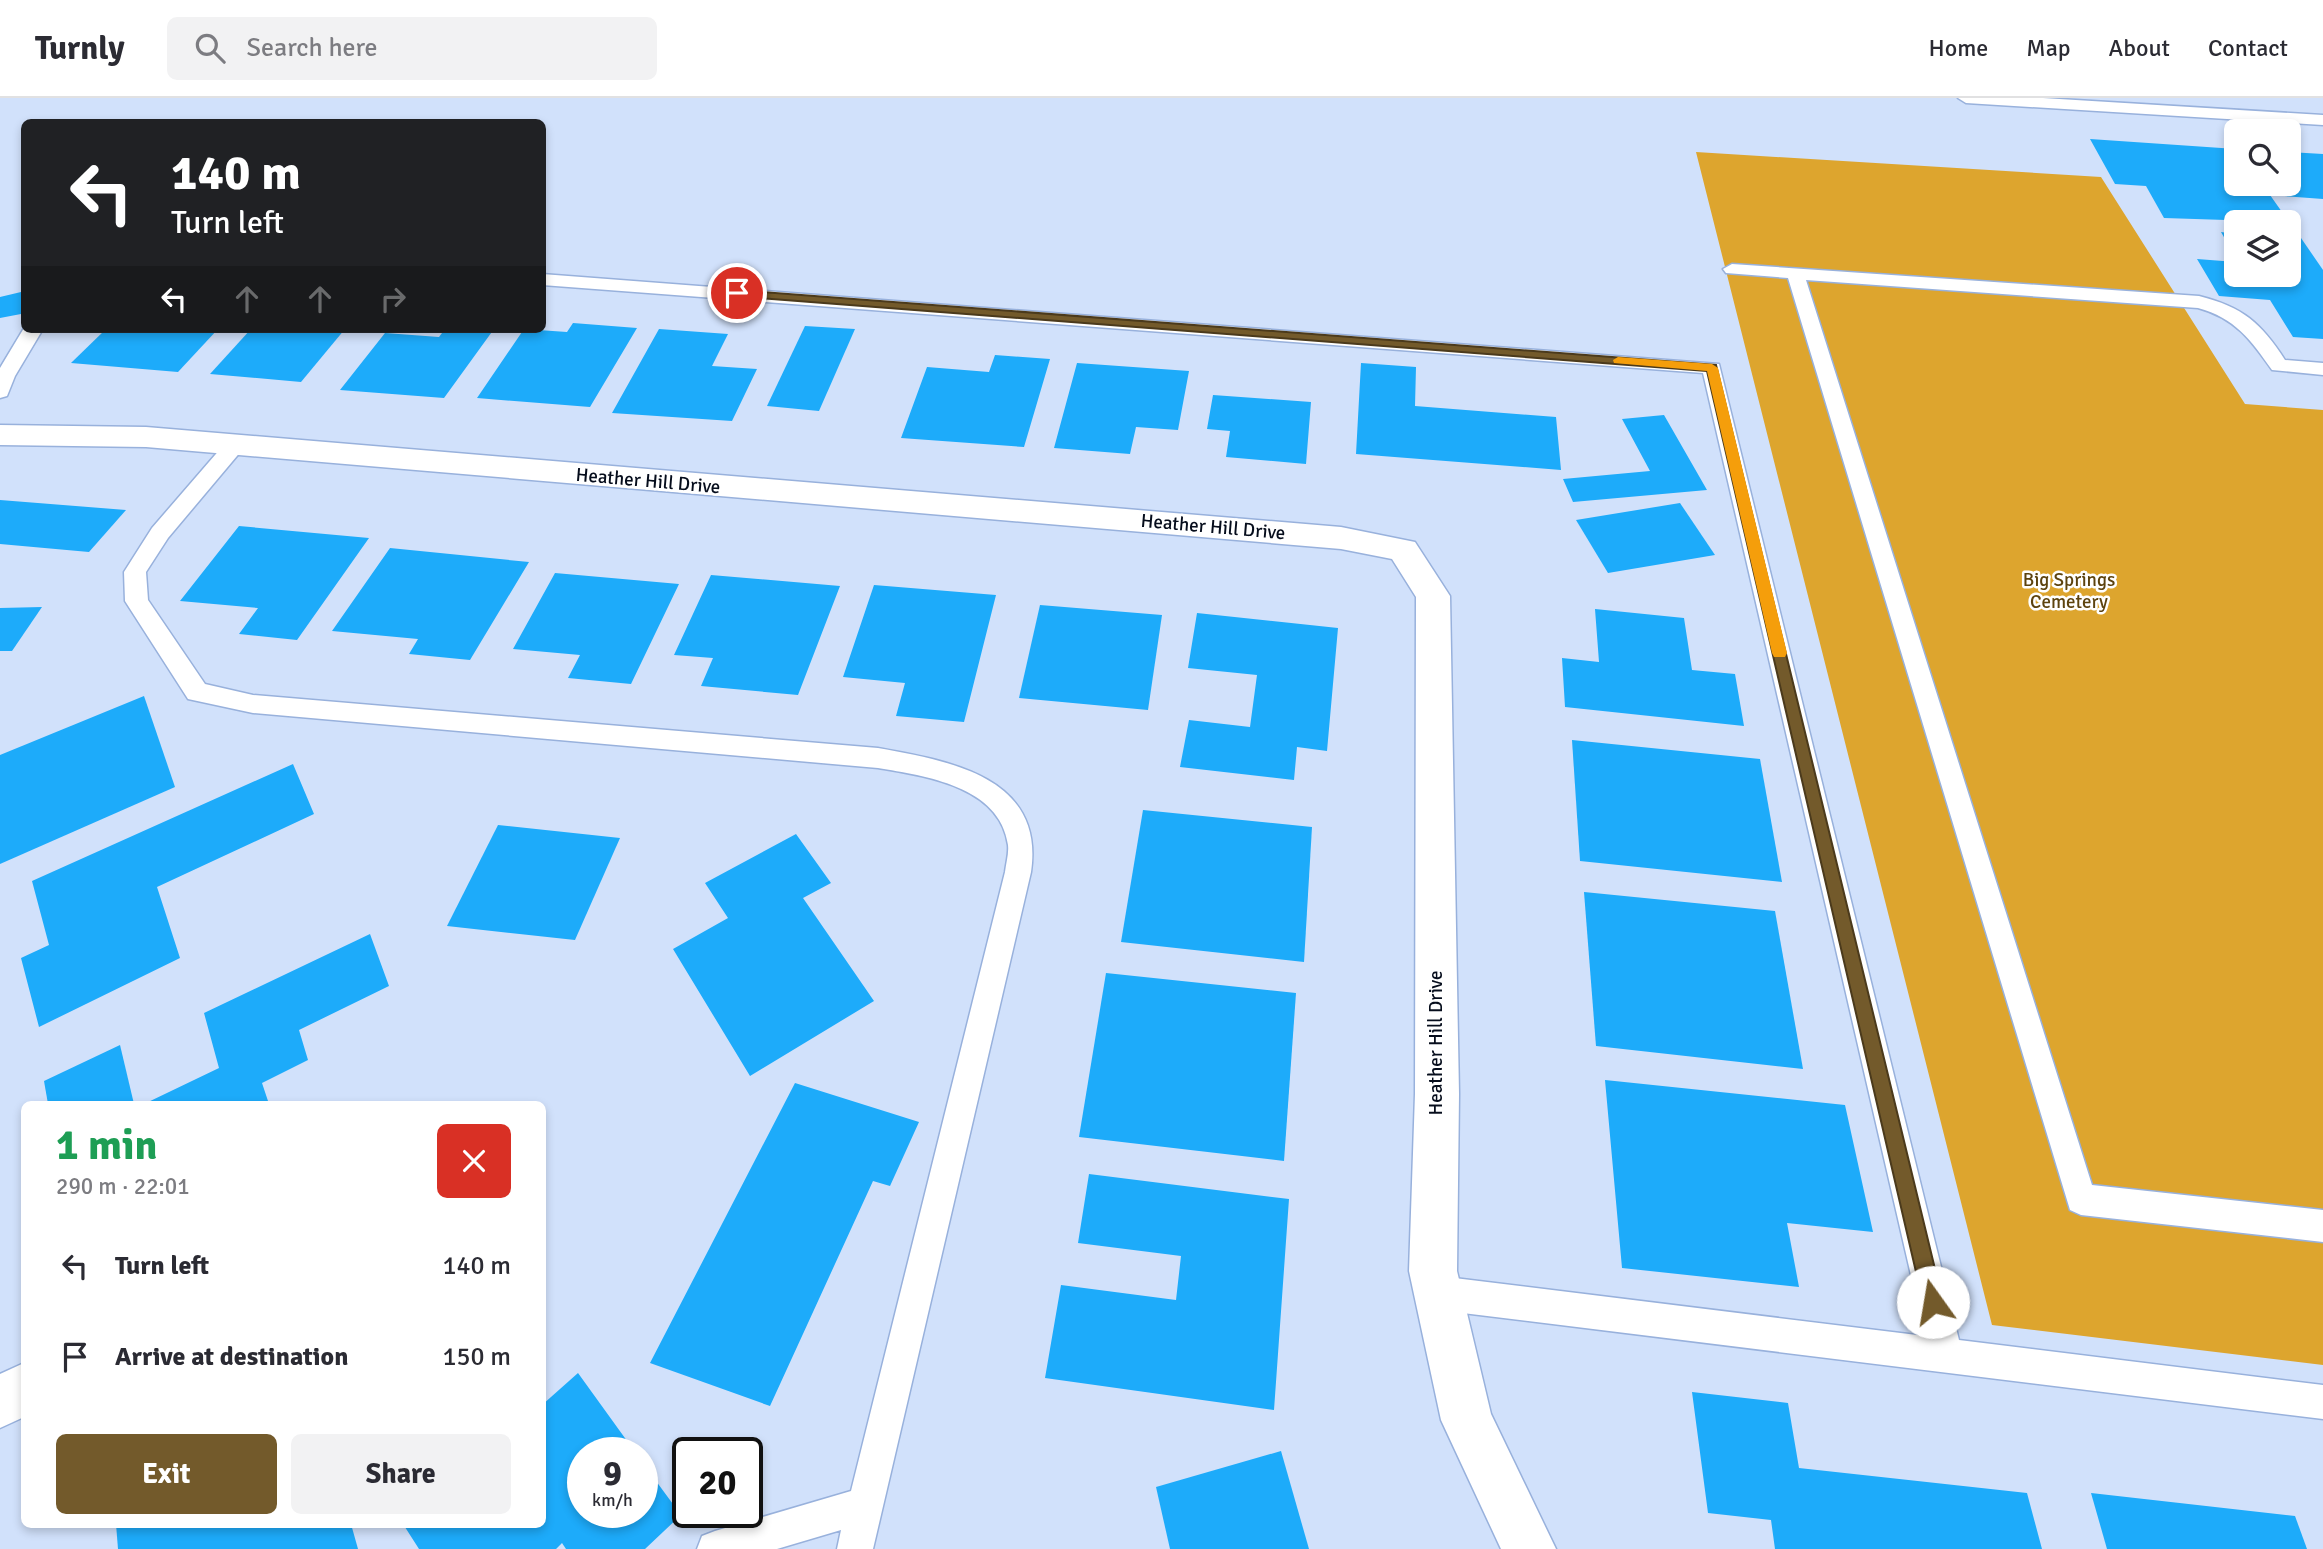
<!DOCTYPE html>
<html lang="en">
<head>
<meta charset="utf-8">
<style>
	:root { --surface:#fff; --page:#f2f2f3; --text:#2b2b33; --muted:#7c7c81; --line:#e1e1e2; --accent:#735a2b }
	body { margin:0; font-family:Signika,sans-serif; background:var(--page); color:var(--text); height:100vh; display:flex; flex-direction:column; font-size:26px; white-space:nowrap }
	* { box-sizing:border-box; margin:0 }
	p { font-size:23px; color:var(--muted) }
	.icon { flex:none; width:38px; height:38px; fill:none; stroke:currentColor; stroke-width:2; stroke-linecap:round; stroke-linejoin:round }
	.map { position:relative; flex:1; overflow:hidden }
	.panel { position:absolute; left:21px; top:1003px; width:525px; height:427px; display:flex; flex-direction:column; background:var(--surface); border-radius:10px; box-shadow:0 4px 10px #0003 }
	.panel>* { flex:none }
	.guide { position:absolute; left:21px; top:21px; width:525px; height:214px; border-radius:10px; box-shadow:0 4px 10px #0003; background:#202124; color:#fff; overflow:hidden }
	.controls { position:absolute; left:2224px; top:21px; display:grid; gap:14px }
	.controls a { display:grid; place-items:center; width:77px; height:77px; border-radius:10px; background:var(--surface); box-shadow:0 4px 10px #0003; font-size:35px }
	.speed { position:absolute; left:567px; top:1339px; display:flex; gap:14px; font-size:35px; font-weight:700; text-align:center }
	.speed>* { display:grid; place-content:center; width:91px; height:91px; border-radius:50%; background:var(--surface); box-shadow:0 4px 10px #0003; line-height:1 }
	.speed small { font-size:18px; font-weight:400 }
	.speed .limit { border:4px solid #111; border-radius:10px; background:#fff; color:#111 }
	.pin { position:absolute; display:grid; place-items:center; width:60px; height:60px; color:#fff; margin:-30px; border:4px solid #fff; border-radius:50%; box-shadow:0 2px 7px #0007 }
	.me { position:absolute; width:77px; margin:-38px; rotate:347deg; stroke-linejoin:round; filter:drop-shadow(0 0 5px #0008) }
	.turn { display:flex; align-items:center; gap:24px; height:147px; padding:0 35px; font-size:32px }
	.turn .icon { width:91px; height:91px; stroke-width:2.5 }
	.turn b { display:block; font-size:49px; line-height:60px }
	.lanes { display:flex; align-items:center; height:66px; padding:0 35px; background:#0003; justify-content:center; gap:35px; direction:ltr }
	.lanes .off { opacity:.35 }
	.round { display:grid; place-items:center; flex:none; width:74px; height:74px; border-radius:10px; background:var(--page) }
	.overview { display:flex; align-items:center; justify-content:space-between; height:119px; padding:0 35px }
	h1 { font-size:42px; font-weight:800; line-height:52px; color:#1e9e55 }
	.primary-button { display:flex; gap:14px; margin-top:auto; padding:14px 35px }
	.primary-button a { flex:1; height:80px; border-radius:10px; background:var(--accent); color:#fff; font-size:28px; font-weight:800; line-height:80px; text-align:center }
	.primary-button a+a { background:var(--page); color:var(--text) }
	ul { padding:0; list-style:none }
	li { display:flex; align-items:center; gap:21px; height:91px; padding:0 35px }
	li div { flex:1 }
	li b { display:block; font-size:26px }
	li em { font-style:normal }
	header { display:flex; align-items:center; gap:42px; box-sizing:border-box; height:98px; padding:0 35px; background:var(--surface); border-bottom:2px solid var(--line) }
	header strong { font-size:33px }
	nav { display:flex; gap:38px; margin-inline-start:auto; font-size:24px }
	.search { width:490px; height:63px; background:var(--page); display:flex; align-items:center; gap:18px; box-sizing:border-box; padding:0 24px; border-radius:10px; color:var(--muted); font-size:26px }
	.map>svg:first-child { display:block }
	.green { fill:#dda52e }
	.building { fill:#1dabfa }
	.lines { fill:none; stroke-linecap:round; stroke-linejoin:round }
	.lane-casing { stroke:#98b1dc; stroke-width:3 }
	.street-casing { stroke:#98b1dc; stroke-width:3 }
	.lane { fill:#fff; fill-rule:evenodd }
	.street { fill:#fff; fill-rule:evenodd }
	.route { fill:#735a2b; stroke:#4b3a1c; stroke-width:2 }
	.slow { fill:#f59e0b }
	.labels { text-anchor:middle; dominant-baseline:central; stroke-width:5; stroke-linejoin:round; paint-order:stroke }
	.street-label { font-size:19px; fill:#060d1c; stroke:#fff }
	.park-label { font-size:19px; fill:#5d430e; stroke:#fff }
</style>
</head>
<body>
<header>
<strong>Turnly</strong>
<div class="search"><svg class="icon" aria-label="search" viewBox="0 0 24 24"><circle cx="10" cy="10" r="6"/><path d="M15 15l6 6"/></svg>Search here</div>
<nav><a>Home</a><a>Map</a><a>About</a><a>Contact</a></nav>
</header>
<div class="map">
<svg width="2323" height="1451" viewBox="0 0 2323 1451">
	<rect width="100%" height="100%" fill="#d1e1fb"/>
	<path class="green" d="M1696 54 2101 79 2245 306 2323 312V1267L1992 1227Z"/>
	<g class="building">
		<path d="M2090 41 2236 51V86H2289V54L2323 56V101L2270 97 2289 124 2164 120 2146 88 2115 86Z"/>
		<path d="M2221 134 2236 136V160Z"/>
		<path d="M2289 139 2301 140 2323 172V241L2293 239 2270 202 2219 198 2197 161 2236 164V177H2289Z"/>
		<path d="M21 194V216L0 220V199Z"/>
		<path d="M573 225 637 230 590 309 477 300 524 231 567 234Z"/>
		<path d="M805 228 855 231 819 313 767 308Z"/>
		<path d="M106 231H218L178 274 71 265Z"/>
		<path d="M251 231H345L301 284 210 276Z"/>
		<path d="M445 231H494L444 300 340 292 385 235 439 239Z"/>
		<path d="M659 231 728 236 712 268 757 271 732 323 612 315Z"/>
		<path d="M995 257 1050 261 1024 349 901 340 927 269 989 274Z"/>
		<path d="M1077 265 1189 273 1178 332 1136 329 1130 356 1054 350Z"/>
		<path d="M1361 265 1416 269 1415 308 1556 319 1561 372 1356 356Z"/>
		<path d="M1213 297 1311 304 1306 366 1226 359 1230 333 1207 331Z"/>
		<path d="M1664 317 1707 392 1573 404 1563 381 1650 373 1622 321Z"/>
		<path d="M0 402 126 412 89 454 0 446Z"/>
		<path d="M1680 405 1715 457 1608 475 1576 422Z"/>
		<path d="M239 428 369 440 297 542 239 536 258 510 180 503Z"/>
		<path d="M390 450 529 464 470 562 409 556 418 541 332 533Z"/>
		<path d="M555 475 679 486 631 586 568 580 580 557 513 551Z"/>
		<path d="M711 477 840 488 798 597 701 588 713 560 674 557Z"/>
		<path d="M874 487 996 497 964 624 896 618 905 585 843 579Z"/>
		<path d="M1040 507 1162 517 1148 612 1019 600Z"/>
		<path d="M42 509 12 553H0V510Z"/>
		<path d="M1595 511 1684 520 1692 572 1735 576 1744 628 1565 609 1562 560 1599 564Z"/>
		<path d="M1197 515 1338 530 1327 653 1297 649 1294 682 1180 669 1189 622 1250 629 1257 577 1188 570Z"/>
		<path d="M144 598 175 689 0 766V657Z"/>
		<path d="M1572 642 1760 661 1782 784 1580 763Z"/>
		<path d="M293 666 314 716 157 789 180 860 39 929 21 860 49 847 32 783Z"/>
		<path d="M1143 712 1312 729 1304 864 1121 844Z"/>
		<path d="M498 727 620 740 575 842 447 828Z"/>
		<path d="M796 736 831 785 803 800 874 903 750 978 673 851 728 820 705 785Z"/>
		<path d="M1584 794 1775 813 1803 971 1596 948Z"/>
		<path d="M370 836 389 888 299 932 308 962 262 985 269 1006H144L219 970 204 915Z"/>
		<path d="M1106 875 1296 895 1284 1063 1079 1039Z"/>
		<path d="M120 947 134 1006H48L44 983Z"/>
		<path d="M1605 982 1845 1007 1873 1134 1787 1125 1799 1189 1622 1170Z"/>
		<path d="M795 985 919 1024 890 1088 873 1083 770 1308 650 1265Z"/>
		<path d="M1089 1076 1289 1101 1274 1312 1045 1280 1061 1187 1176 1202 1181 1158 1078 1145Z"/>
		<path d="M578 1275 635 1354H583V1414H642V1364L681 1417 645 1451H566L562 1445 556 1451H419L403 1426H542V1307Z"/>
		<path d="M1692 1294 1788 1305 1799 1370 2027 1395 2042 1451H1775L1771 1422 1708 1415Z"/>
		<path d="M1281 1353 1309 1451H1170L1156 1389Z"/>
		<path d="M2091 1395 2295 1418 2307 1451H2107Z"/>
		<path d="M116 1426H351L358 1451H118Z"/>
	</g>
	<g class="lines">
		<g class="lane-casing">
			<g id="lane">
				<path d="M1958 0H2043L2323 17V27L1966 5Z"/>
				<path d="M1732 166 2199 198C2243 209 2261 225 2285 262L2323 265V277L2272 272C2251 242 2235 220 2198 210L1806 182 2092 1087 2323 1112V1144L2081 1117 2070 1112 1788 180 1726 175 1723 171Z"/>
				<path d="M542 176 1719 266 1959 1242 2323 1287V1321L1438 1212 1426 1207 1421 1195 1426 1183 1438 1178 1925 1238 1703 275 542 187Z"/>
				<path d="M24 230 43 231 15 278 7 298 0 300V270Z"/>
				<path d="M235 340 242 342 245 347 242 352 168 440 146 474 148 502 205 586 253 597 878 650C950 663 1045 679 1031 774L873 1451H837L841 1432 777 1451H697L702 1438 715 1433 851 1393 1005 774C1006 765 1009 756 1008 747 1000 688 925 678 878 670L253 615 188 601 125 503 124 474 152 430 228 342Z"/>
			</g>
		</g>
		<g class="street-casing">
			<g id="street">
				<path d="M0 327 146 329 1341 429 1415 444 1450 498 1459 996 1457 1173 1491 1316 1556 1451H1501L1441 1322 1409 1173 1415 996 1416 499 1392 461 1341 451 146 349 0 347Z"/>
				<path d="M24 1265V1319L0 1330V1276Z"/>
			</g>
		</g>
		<use href="#lane" class="lane"/>
		<use href="#street" class="street"/>
	</g>
	<path class="route" d="M737 192 1716 267 1943 1204 1940 1211 1933 1214 1926 1211 1923 1204 1707 273 733 198 732 195Z"/>
	<path class="slow" d="M1618 259 1712 266 1718 270 1787 555 1785 559H1774L1772 555 1707 273 1614 265 1613 262Z"/>
	<g class="labels">
		<g class="street-label">
			<text transform="translate(648 383) rotate(5)">Heather Hill Drive</text>
			<text transform="translate(1213 429) rotate(5)">Heather Hill Drive</text>
			<text transform="translate(1436 945) rotate(-90)">Heather Hill Drive</text>
		</g>
		<g class="park-label">
			<text x="2069" y="482">Big Springs<tspan x="2069" dy="22">Cemetery</tspan></text>
		</g>
	</g>
</svg>
<div class="controls">
<a><svg class="icon" aria-label="search" viewBox="0 0 24 24"><circle cx="10" cy="10" r="6"/><path d="M15 15l6 6"/></svg></a>
<a><svg class="icon" aria-label="layers" viewBox="0 0 24 24"><path d="M12 4l9 5-9 5-9-5zM3 14l9 5 9-5"/></svg></a>
</div>
<div class="speed"><div>9<small>km/h</small></div><div class="limit">20</div></div>
<div class="pin" style="left:737px;top:195px;background:#d93025"><svg class="icon" aria-label="arrive" viewBox="0 0 24 24"><path d="M6 21V4h12l-3 4 3 4H6"/></svg></div>
<svg class="me" style="left:1933px;top:1204px" viewBox="-20 -20 40 40"><circle r="19" fill="#fff"/><path d="M0-13L10 11 0 6-10 11z" fill="#735a2b"/></svg>
<div class="guide">
<div class="turn"><svg class="icon" aria-label="left" viewBox="0 0 24 24"><path d="M17 20v-9H6M10 6l-5 5 5 5"/></svg><div><b>140 m</b>Turn left</div></div>
<div class="lanes"><svg class="icon" aria-label="left" viewBox="0 0 24 24"><path d="M17 20v-9H6M10 6l-5 5 5 5"/></svg><svg class="icon off" aria-label="ahead" viewBox="0 0 24 24"><path d="M12 20V5M6 11l6-6 6 6"/></svg><svg class="icon off" aria-label="ahead" viewBox="0 0 24 24"><path d="M12 20V5M6 11l6-6 6 6"/></svg><svg class="icon off" aria-label="right" viewBox="0 0 24 24"><path d="M7 20v-9h11M14 6l5 5-5 5"/></svg></div>
</div>
<section class="panel">
<div class="overview"><div><h1>1 min</h1><p>290 m · 22:01</p></div><a class="round" style="background:#d93025;color:#fff"><svg class="icon" aria-label="close" viewBox="0 0 24 24"><path d="M6 6l12 12M18 6L6 18"/></svg></a></div>
<ul>
<li><svg class="icon" aria-label="left" viewBox="0 0 24 24"><path d="M17 20v-9H6M10 6l-5 5 5 5"/></svg><div><b>Turn left</b></div><em>140 m</em></li>
<li><svg class="icon" aria-label="arrive" viewBox="0 0 24 24"><path d="M6 21V4h12l-3 4 3 4H6"/></svg><div><b>Arrive at destination</b></div><em>150 m</em></li>
</ul>
<div class="primary-button"><a>Exit</a><a>Share</a></div>
</section>
</div>
</body>
</html>
